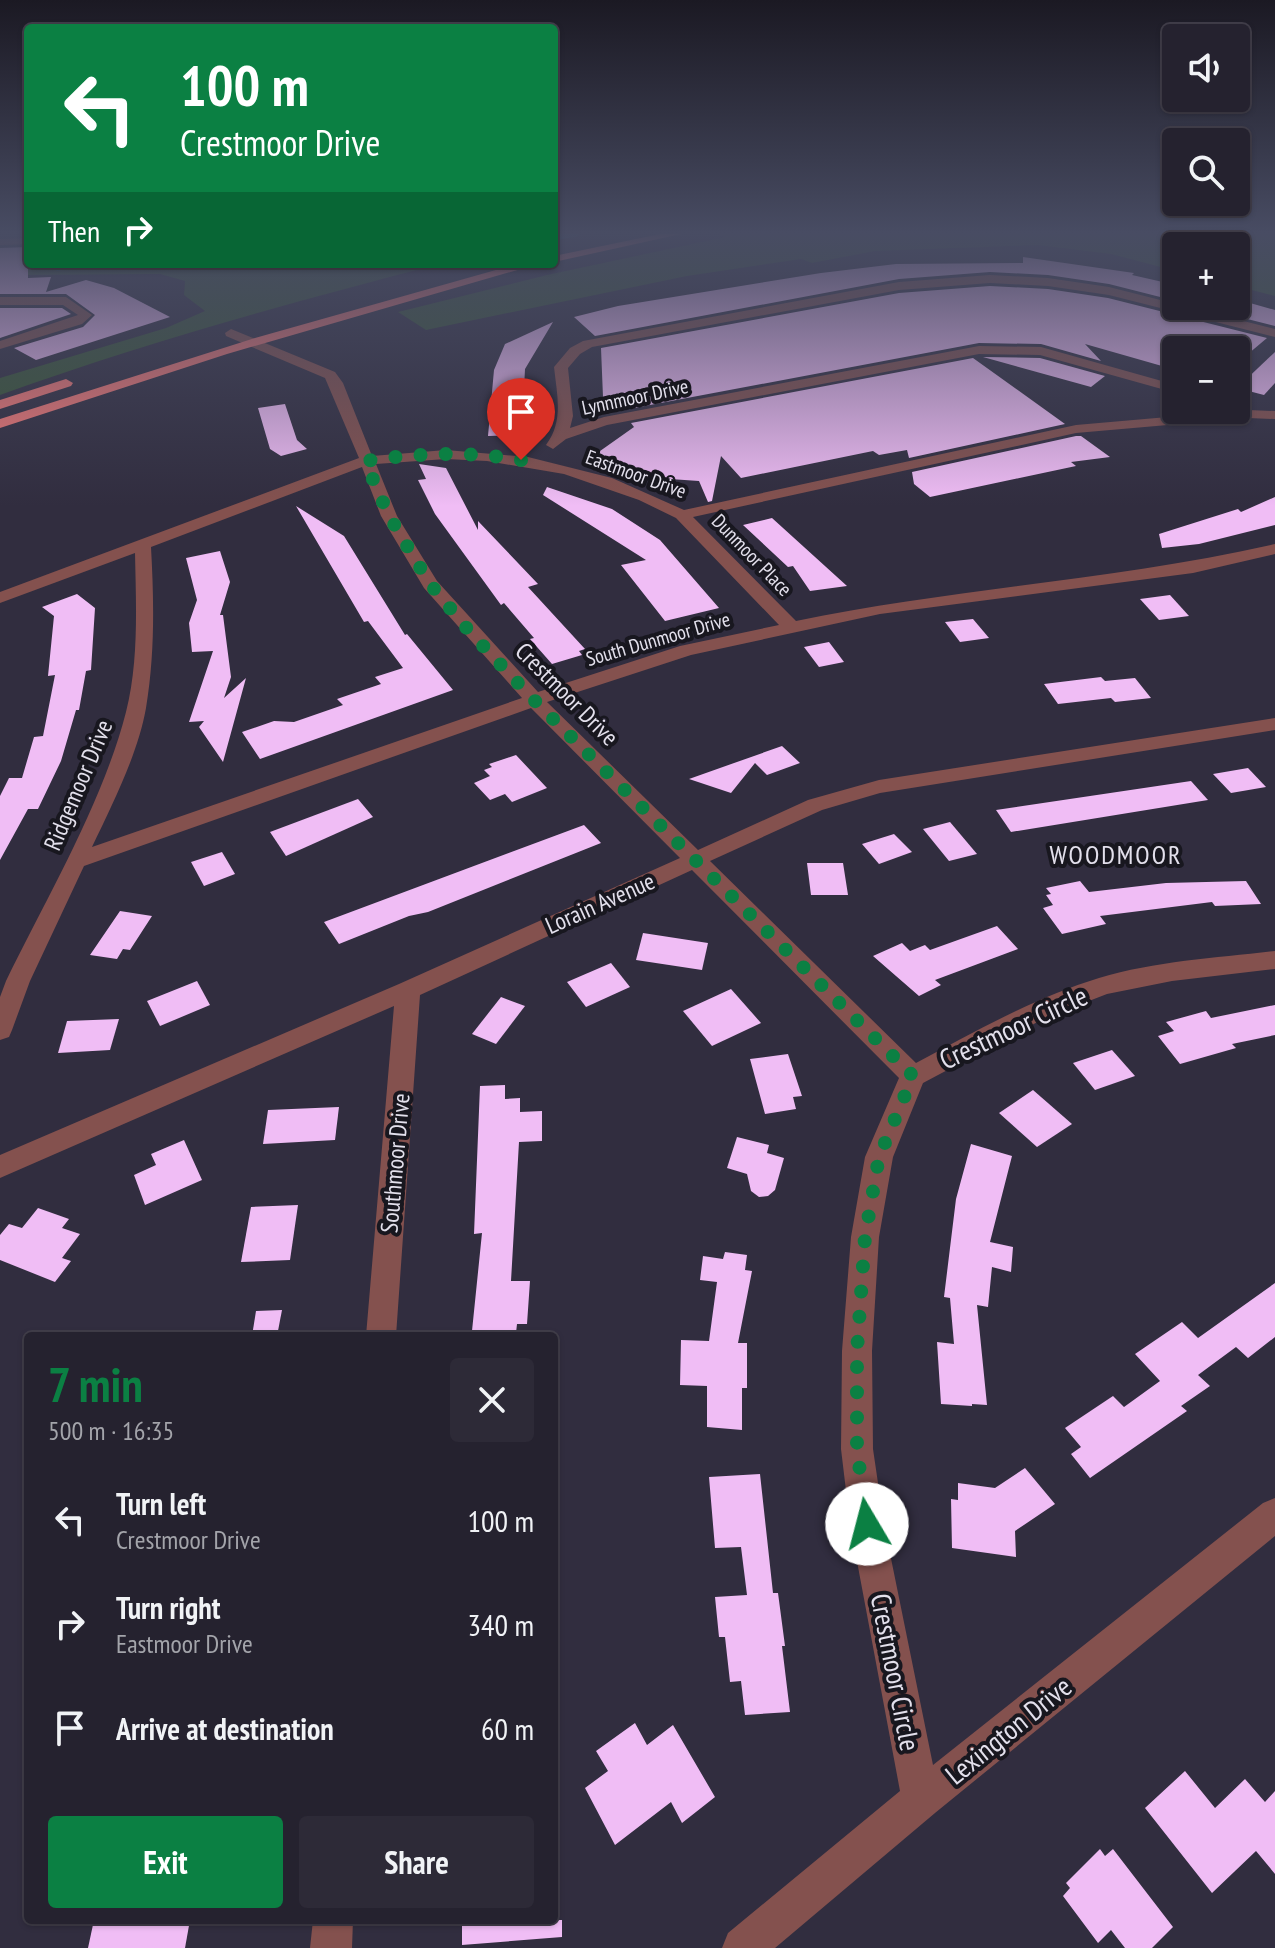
<!DOCTYPE html>
<html lang="en">
<head>
<meta charset="utf-8">
<style>
	:root { --surface:#25222f; --page:#2d2a37; --text:#f1f3f6; --muted:#a3a4aa; --line:#423f4b; --accent:#0b8043 }
	body { margin:0; font-family:"PT Sans Narrow",sans-serif; background:var(--page); color:var(--text); height:100vh; display:flex; flex-direction:column; font-size:30px; white-space:nowrap }
	* { box-sizing:border-box; margin:0 }
	p { font-size:26px; color:var(--muted) }
	.icon { flex:none; width:44px; height:44px; fill:none; stroke:currentColor; stroke-width:2; stroke-linecap:round; stroke-linejoin:round }
	.map { position:relative; flex:1; overflow:hidden }
	.side { position:absolute; left:24px; top:1332px; width:534px; height:592px; display:flex; flex-direction:column; background:var(--surface); border-radius:8px; box-shadow:0 2px 6px #0004,0 0 0 2px var(--line) }
	.side>* { flex:none }
	.banner { position:absolute; left:24px; top:24px; width:534px; height:244px; border-radius:8px; box-shadow:0 2px 6px #0004,0 0 0 2px var(--line); background:#0b8043; color:#fff; overflow:hidden }
	.fabs { position:absolute; left:1162px; top:24px; display:grid; gap:16px }
	.fabs a { display:grid; place-items:center; width:88px; height:88px; border-radius:8px; background:var(--surface); box-shadow:0 2px 6px #0004,0 0 0 2px var(--line); font-size:40px }
	.pin { position:absolute; display:grid; place-items:center; width:68px; height:68px; color:#fff; margin:-82px -34px; border-radius:50% 50% 50% 0; rotate:-45deg; box-shadow:0 0 8px #0007 }
	.pin .icon { rotate:45deg }
	.me { position:absolute; width:88px; margin:-44px; rotate:352deg; stroke-linejoin:round; filter:drop-shadow(0 0 6px #0008) }
	.turn { display:flex; align-items:center; gap:28px; height:168px; padding:0 24px; font-size:36px }
	.turn .icon { width:104px; height:104px; stroke-width:2.5 }
	.turn b { display:block; font-size:56px; line-height:68px }
	.then { display:flex; align-items:center; height:76px; padding:0 24px; background:#0003; gap:16px; font-size:30px }
	.round { display:grid; place-items:center; flex:none; width:84px; height:84px; border-radius:8px; background:var(--page) }
	.overview { display:flex; align-items:center; justify-content:space-between; height:136px; padding:0 24px }
	h1 { font-size:48px; font-weight:700; line-height:60px; color:var(--accent) }
	.button { display:flex; gap:16px; margin-top:auto; padding:16px 24px }
	.button a { flex:1; height:92px; border-radius:8px; background:var(--accent); color:#fff; font-size:32px; font-weight:700; line-height:92px; text-align:center }
	.button a+a { background:var(--page); color:var(--text) }
	ul { padding:0; list-style:none }
	li { display:flex; align-items:center; gap:24px; height:104px; padding:0 24px }
	li div { flex:1 }
	li b { display:block; font-size:30px }
	li em { font-style:normal }
	.map>svg:first-child { display:block }
	.green { fill:#395536 }
	.lines { fill:none; stroke-linecap:round; stroke-linejoin:round }
	.stream { stroke:#127290; stroke-width:5 }
	.building { fill:#f0bdf5 }
	.street { fill:#84514e; fill-rule:evenodd }
	.highway { fill:#f47875; fill-rule:evenodd }
	.route { stroke:#0b8043; stroke-width:14; stroke-dasharray:0 25.2 }
	.labels { text-anchor:middle; dominant-baseline:central; stroke-width:8; stroke-linejoin:round; paint-order:stroke }
	.far-street-label { font-size:20px; fill:#e3e0ec; stroke:#18171f }
	.street-label { font-size:24px; fill:#e3e0ec; stroke:#18171f }
	.neighbourhood-label { font-size:26px; letter-spacing:2px; fill:#e3e0ec; stroke:#18171f }
	.near-street-label { font-size:28px; fill:#e3e0ec; stroke:#18171f }
</style>
</head>
<body>
<div class="map">
<svg width="1275" height="1948" viewBox="0 0 1275 1948">
	<rect width="100%" height="100%" fill="#312d3f"/>
	<g class="green">
		<path d="M718 234H1275V296L1236 286V246H1176V271L1111 254 1038 245 875 251 812 263 801 259 687 276 426 330 398 312 547 275 725 237Z"/>
		<path d="M34 264H440C292 302 144 343 0 395V378L166 328 205 311 184 295 185 281 160 274 23 275 0 266Z"/>
	</g>
	<g class="lines">
		<g class="stream">
			<path d="M554 238 576 234"/>
			<path d="M159 264H186"/>
			<path d="M226 264 232 267 272 264"/>
			<path d="M288 264 302 267 318 264"/>
			<path d="M57 268 102 264"/>
		</g>
	</g>
	<g class="building">
		<path d="M28 247V278L51 277 46 292 86 280 114 288 170 317 36 360 14 348 83 327 95 315 66 294H0V248Z"/>
		<path d="M1023 257 1134 273 1132 275 1176 285V301L1109 284 1048 275 990 272 899 279 595 336 574 317 618 306 821 273 896 264 1023 263Z"/>
		<path d="M990 286 1048 289 1108 298 1267 338 1248 354 1196 340 1182 350H1176V370L1085 344 1101 361 1041 344 979 343 618 411 603 397 601 348 899 293Z"/>
		<path d="M1236 299 1275 310V326L1196 306H1236Z"/>
		<path d="M0 308H62L71 314 0 338Z"/>
		<path d="M553 322 525 369 522 428H516L515 435 488 436 494 370 505 344Z"/>
		<path d="M1275 352V383L1264 395 1237 388Z"/>
		<path d="M983 357 1040 358 1105 376 1091 387Z"/>
		<path d="M973 358 1065 424 909 458 907 450 879 455 873 451 741 478 721 456 712 501 708 502 699 481 670 479 593 456 634 427 631 423Z"/>
		<path d="M285 404 297 440 307 449 281 456 270 449 258 408Z"/>
		<path d="M1076 436H1081L1110 457 1071 462 1076 466 930 497 914 484 912 472Z"/>
		<path d="M419 464 446 468 478 530V521L538 584 528 587 585 649 579 651 582 655 552 664 530 639 534 638 504 603 501 605 435 514 418 480 426 479Z"/>
		<path d="M547 487 612 509 660 540 719 608 665 621 621 565 646 560 543 495Z"/>
		<path d="M1275 497V525L1199 544 1162 548 1159 534 1238 509 1241 512Z"/>
		<path d="M296 506 344 536 405 635 407 634 453 690 260 759 242 732 274 721 294 722 343 705 337 699 381 684 375 677 403 668 368 621 364 622Z"/>
		<path d="M772 518 847 586 810 591 793 566 788 567 743 525Z"/>
		<path d="M220 551 230 582 220 615H223L231 677 224 698 246 678 223 762 199 727 204 721 189 722 213 651 192 652 189 623 197 600 186 558Z"/>
		<path d="M77 594 95 608 91 670 86 671 79 710H76L61 761 38 809H28L0 860V796L9 778H22L34 737 43 736 55 675 48 676 54 616 42 607Z"/>
		<path d="M1170 595 1189 616 1159 620 1140 599Z"/>
		<path d="M973 619 989 638 960 642 945 622Z"/>
		<path d="M829 642 844 662 819 667 804 647Z"/>
		<path d="M1101 677 1105 681 1135 678 1151 698 1115 702 1111 698 1058 704 1044 684Z"/>
		<path d="M782 746 800 763 767 775 755 763 731 793 689 779Z"/>
		<path d="M516 755 547 788 512 802 505 794 490 800 474 783 490 776 484 770 492 767 489 764Z"/>
		<path d="M1248 768 1266 787 1231 793 1213 774Z"/>
		<path d="M1191 781 1208 800 1011 832 996 810Z"/>
		<path d="M358 799 373 817 286 856 270 832Z"/>
		<path d="M950 822 977 854 949 861 923 829Z"/>
		<path d="M584 825 601 843 428 912 409 916 339 944 324 922Z"/>
		<path d="M894 834 912 852 879 864 862 844Z"/>
		<path d="M222 852 235 874 204 886 191 862Z"/>
		<path d="M807 863H843L848 895H811Z"/>
		<path d="M1080 881 1089 892 1166 883 1246 881 1261 904 1215 906 1212 902 1100 916 1106 924 1062 934 1043 908 1053 905 1046 895 1051 894 1046 888Z"/>
		<path d="M120 911 152 916 130 950 123 949 117 959 90 955Z"/>
		<path d="M997 926 1018 949 935 980 941 985 919 996 873 956 902 943 910 951 925 945 930 950Z"/>
		<path d="M643 933 708 943 702 970 636 960Z"/>
		<path d="M611 963 630 987 586 1007 567 982Z"/>
		<path d="M197 981 210 1005 160 1026 147 1001Z"/>
		<path d="M731 989 761 1023 712 1046 683 1011Z"/>
		<path d="M501 997 525 1006 496 1044 472 1034Z"/>
		<path d="M1275 1005V1035L1232 1044 1236 1048 1180 1064 1158 1036 1174 1031 1166 1022 1206 1011 1211 1018Z"/>
		<path d="M119 1019 110 1050 58 1053 67 1021Z"/>
		<path d="M1112 1050 1135 1076 1095 1090 1073 1063Z"/>
		<path d="M788 1054 802 1096 793 1097 796 1109 765 1114 750 1059Z"/>
		<path d="M505 1085V1099L520 1098V1112L542 1111V1141L519 1142 511 1281H530L527 1324H517L516 1333 472 1331 482 1233 474 1234 480 1086Z"/>
		<path d="M1033 1090 1072 1124 1037 1147 999 1113Z"/>
		<path d="M339 1107 335 1140 263 1144 268 1110Z"/>
		<path d="M737 1137 769 1145 767 1153 784 1158 775 1190 768 1196 759 1197 751 1191 747 1174 727 1168Z"/>
		<path d="M184 1140 202 1180 145 1205 134 1175 156 1165 151 1154Z"/>
		<path d="M971 1144 1012 1156 990 1242 1013 1247 1011 1272 992 1267 988 1307 977 1305 987 1405 972 1404V1406L941 1404 937 1342 954 1344 950 1298 944 1297 956 1199Z"/>
		<path d="M298 1205 290 1260 241 1262 251 1207Z"/>
		<path d="M38 1208 69 1219 62 1228 80 1234 62 1258 71 1261 55 1282 0 1260V1235L9 1224 22 1228Z"/>
		<path d="M725 1252 747 1255 745 1270 752 1271 738 1343H747V1388H742V1430L707 1427V1386L680 1385 681 1340 709 1341 717 1282 700 1280 703 1256 723 1259Z"/>
		<path d="M1275 1283V1337L1248 1358 1236 1347 1198 1375 1210 1386 1181 1406 1187 1411 1090 1478 1071 1454 1081 1447 1065 1428 1113 1396 1124 1407 1160 1381 1135 1354 1182 1322 1198 1338Z"/>
		<path d="M282 1310 277 1336H252L256 1311Z"/>
		<path d="M1025 1468 1055 1504 1015 1531 1016 1557 952 1548 951 1499 958 1500V1483L995 1488Z"/>
		<path d="M760 1474 773 1593H778L785 1646H782L790 1712 745 1715 741 1681 730 1682 725 1637H719L715 1597 747 1595 741 1547 715 1548 709 1477Z"/>
		<path d="M635 1723 647 1745 673 1725 715 1797 682 1823 671 1802 615 1845 585 1788 608 1771 596 1751Z"/>
		<path d="M1185 1771 1215 1808 1245 1779 1265 1802 1275 1791V1874L1256 1851 1212 1893 1145 1808Z"/>
		<path d="M1100 1849 1105 1856 1113 1849 1173 1927 1152 1948H1125L1111 1930 1098 1943 1063 1896 1070 1888 1066 1883Z"/>
		<path d="M94 1920H190L185 1948H88Z"/>
		<path d="M462 1920H562V1937L462 1945Z"/>
	</g>
	<g class="lines">
		<g class="street">
			<path d="M28 238V244L0 245V239Z"/>
			<path d="M990 275 1048 278 1109 287 1275 329V337L1109 295 1048 286 990 283 899 290 592 347 580 354 568 368 573 416 570 428 604 417 979 346 1041 347 1176 385V393L1040 355 979 354 607 425 566 439 553 449 546 445C564 421 557 395 554 367L570 348 583 341 899 282Z"/>
			<path d="M0 297H66L92 315 82 324 0 349V341L78 315 63 305H0Z"/>
			<path d="M231 329 335 372 343 383 372 456 446 450 528 457 612 478 684 510 1076 425 1248 410 1275 411V419L1248 418 1076 433 693 517 796 621C954 588 1117 580 1275 544V554L1193 573 880 614 691 655 547 702 698 850 808 800 879 780 1275 718V730L880 793 822 810 710 861 916 1063C976 1031 1034 998 1099 978 1156 961 1217 958 1275 951V969L1172 981 1107 994 1045 1018 923 1083 893 1157 879 1237 872 1351 873 1449 884 1524 933 1765 1263 1503 1275 1498V1536L935 1813 775 1948H722L728 1933 900 1791 850 1524 841 1449 842 1351 851 1237 865 1157 899 1078 692 870 420 995 396 1336H366L394 1006 0 1178V1155L399 984 680 858 531 708 84 866 30 981 12 1030 9 1037 0 1040V997L6 981C47 897 103 802 126 712 139 661 136 605 135 553L0 603V592L359 458 325 378 226 336 225 333ZM446 459 487 461 564 474 639 500 676 518 779 625 680 646 538 692 437 581 397 516 376 464ZM362 467 381 516 424 588 522 698 92 847C112 805 138 754 146 708 155 654 154 601 151 547Z"/>
			<path d="M313 1920H353L352 1948H310Z"/>
		</g>
		<g class="highway">
			<path d="M660 234H681L554 262V256Z"/>
			<path d="M517 264H538L227 354 0 428V419L255 338Z"/>
			<path d="M66 379 73 383 71 386 0 409V400Z"/>
		</g>
	</g>
	<linearGradient id="sky" x2="0" y2="1"><stop stop-color="#1b1923"/><stop offset="0.46" stop-color="#484c63"/><stop offset="1" stop-color="#484c63" stop-opacity="0"/></linearGradient>
	<rect width="1275" height="506" fill="url(#sky)"/>
	<g class="lines">
		<path class="route" d="M521 460C468 451 417 453 365 461L389 516 430 584 469 631 534 700 913 1076 879 1157 865 1237 857 1351V1449L867 1524"/>
	</g>
	<g class="labels">
		<g class="far-street-label">
			<text transform="translate(635 397) rotate(-12)">Lynnmoor Drive</text>
			<text transform="translate(636 474) rotate(20)">Eastmoor Drive</text>
			<text transform="translate(752 555) rotate(46)">Dunmoor Place</text>
			<text transform="translate(658 639) rotate(-16)">South Dunmoor Drive</text>
		</g>
		<g class="street-label">
			<text transform="translate(567 694) rotate(45)">Crestmoor Drive</text>
			<text transform="translate(78 785) rotate(-67)">Ridgemoor Drive</text>
			<text transform="translate(600 903) rotate(-24)">Lorain Avenue</text>
			<text transform="translate(395 1163) rotate(-85)">Southmoor Drive</text>
		</g>
		<g class="neighbourhood-label">
			<text x="1116" y="854">WOODMOOR</text>
		</g>
		<g class="near-street-label">
			<text transform="translate(1013 1027) rotate(-25)">Crestmoor Circle</text>
			<text transform="translate(896 1672) rotate(79)">Crestmoor Circle</text>
			<text transform="translate(1008 1730) rotate(-39)">Lexington Drive</text>
		</g>
	</g>
</svg>
<div class="fabs">
<a><svg class="icon" aria-label="sound" viewBox="0 0 24 24"><path d="M4 9h4l5-4v14l-5-4H4zM17 9q2 3 0 6"/></svg></a>
<a><svg class="icon" aria-label="search" viewBox="0 0 24 24"><circle cx="10" cy="10" r="6"/><path d="M15 15l6 6"/></svg></a>
<a>+</a>
<a>−</a>
</div>
<div class="pin" style="left:521px;top:460px;background:#d93025"><svg class="icon" aria-label="arrive" viewBox="0 0 24 24"><path d="M6 21V4h12l-3 4 3 4H6"/></svg></div>
<svg class="me" style="left:867px;top:1524px" viewBox="-20 -20 40 40"><circle r="19" fill="#fff"/><path d="M0-13L10 11 0 6-10 11z" fill="#0b8043"/></svg>
<div class="banner">
<div class="turn"><svg class="icon" aria-label="left" viewBox="0 0 24 24"><path d="M17 20v-9H6M10 6l-5 5 5 5"/></svg><div><b>100 m</b>Crestmoor Drive</div></div>
<div class="then">Then<svg class="icon" aria-label="right" viewBox="0 0 24 24"><path d="M7 20v-9h11M14 6l5 5-5 5"/></svg></div>
</div>
<section class="side">
<div class="overview"><div><h1>7 min</h1><p>500 m · 16:35</p></div><a class="round"><svg class="icon" aria-label="close" viewBox="0 0 24 24"><path d="M6 6l12 12M18 6L6 18"/></svg></a></div>
<ul>
<li><svg class="icon" aria-label="left" viewBox="0 0 24 24"><path d="M17 20v-9H6M10 6l-5 5 5 5"/></svg><div><b>Turn left</b><p>Crestmoor Drive</p></div><em>100 m</em></li>
<li><svg class="icon" aria-label="right" viewBox="0 0 24 24"><path d="M7 20v-9h11M14 6l5 5-5 5"/></svg><div><b>Turn right</b><p>Eastmoor Drive</p></div><em>340 m</em></li>
<li><svg class="icon" aria-label="arrive" viewBox="0 0 24 24"><path d="M6 21V4h12l-3 4 3 4H6"/></svg><div><b>Arrive at destination</b></div><em>60 m</em></li>
</ul>
<div class="button"><a>Exit</a><a>Share</a></div>
</section>
</div>
</body>
</html>
